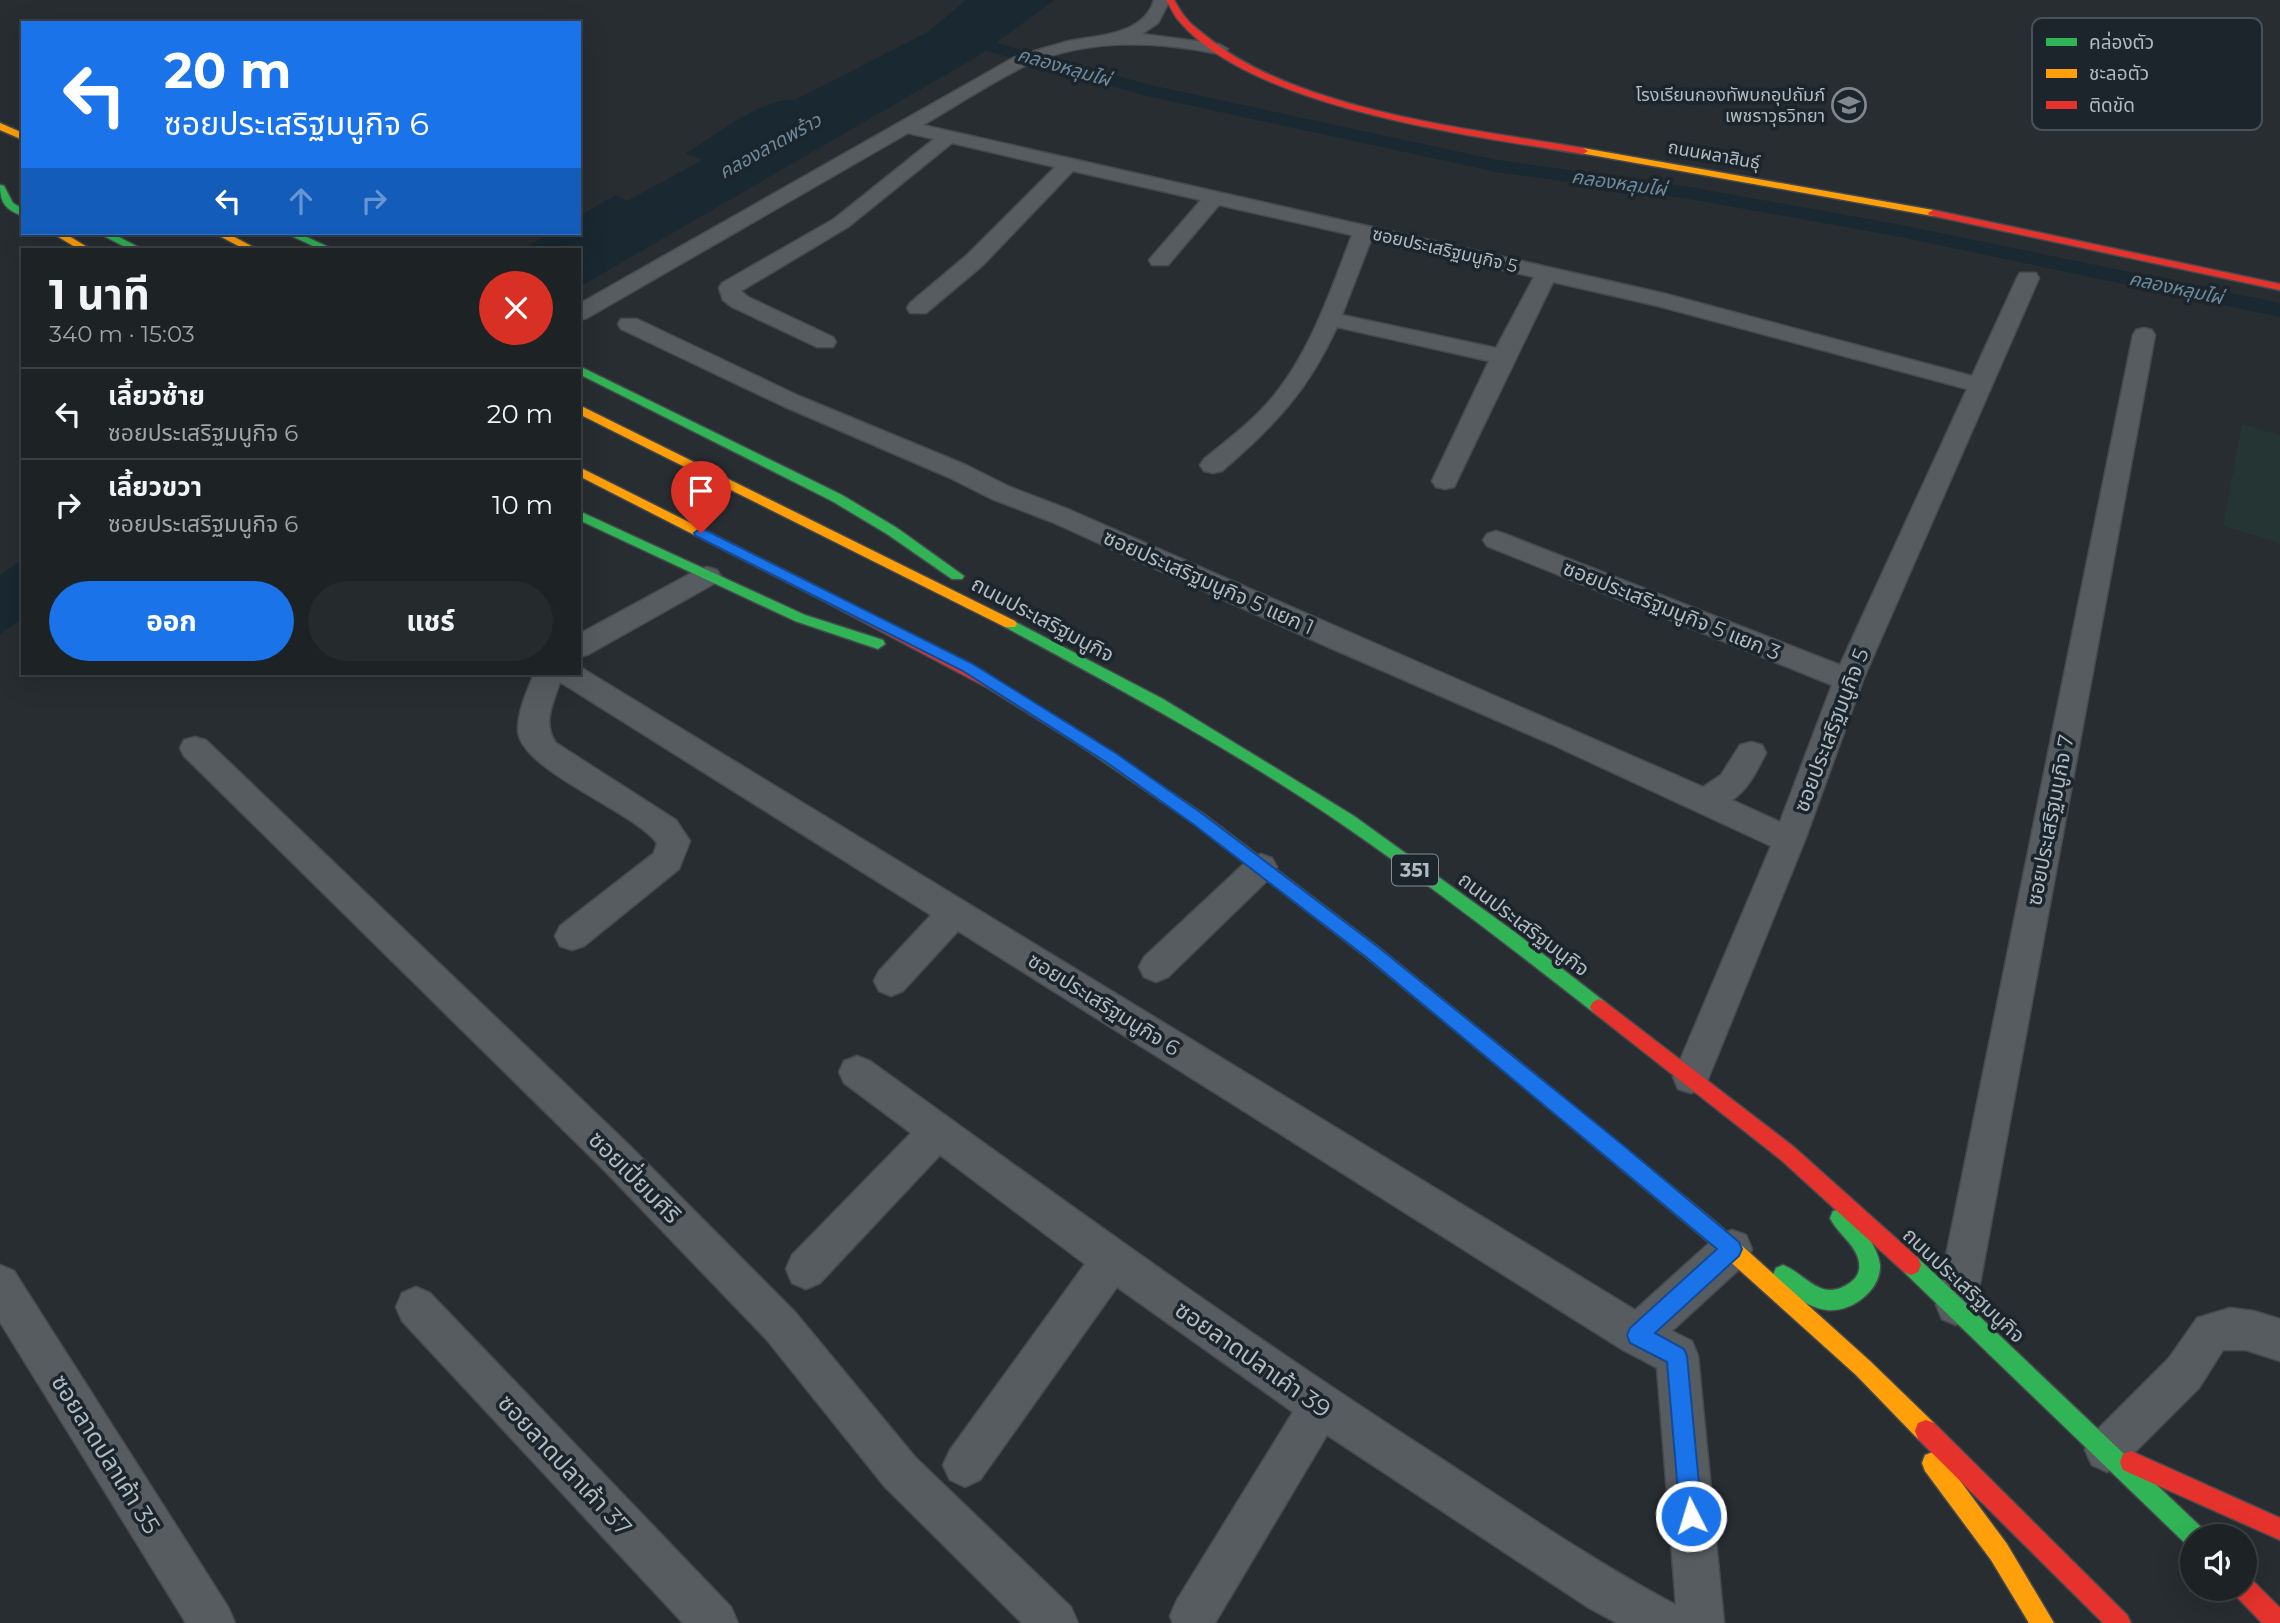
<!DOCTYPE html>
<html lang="th">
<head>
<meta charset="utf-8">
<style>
	:root { --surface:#1d2225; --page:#252a2d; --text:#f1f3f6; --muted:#a0a4a7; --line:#3b3f42; --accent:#1a73e8 }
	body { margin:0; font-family:Montserrat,"Noto Sans Thai",sans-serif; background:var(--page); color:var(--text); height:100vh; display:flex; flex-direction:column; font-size:26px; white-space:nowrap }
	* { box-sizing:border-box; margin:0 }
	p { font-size:23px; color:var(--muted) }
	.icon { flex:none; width:38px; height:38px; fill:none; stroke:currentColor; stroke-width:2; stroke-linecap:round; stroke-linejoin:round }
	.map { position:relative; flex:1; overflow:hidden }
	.sheet { position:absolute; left:21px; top:248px; width:560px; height:427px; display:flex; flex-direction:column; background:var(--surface); border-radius:0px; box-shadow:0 7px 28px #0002,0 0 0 2px var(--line) }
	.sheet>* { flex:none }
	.top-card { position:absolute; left:21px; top:21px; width:560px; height:214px; border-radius:0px; box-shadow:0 7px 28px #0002,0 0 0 2px var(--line); background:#1a73e8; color:#fff; overflow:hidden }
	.tools { position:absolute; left:2180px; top:1524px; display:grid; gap:14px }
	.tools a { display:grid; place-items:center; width:77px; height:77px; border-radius:50%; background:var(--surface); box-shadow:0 7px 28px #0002,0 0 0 2px var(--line); font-size:35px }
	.pin { position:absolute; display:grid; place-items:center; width:60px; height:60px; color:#fff; margin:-72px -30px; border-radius:50% 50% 50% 0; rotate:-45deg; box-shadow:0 0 7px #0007 }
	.pin .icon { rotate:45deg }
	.me { position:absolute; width:77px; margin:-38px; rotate:355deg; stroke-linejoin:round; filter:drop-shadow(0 0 5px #0008) }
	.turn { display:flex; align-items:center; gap:24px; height:147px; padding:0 28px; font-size:32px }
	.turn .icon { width:91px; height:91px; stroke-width:2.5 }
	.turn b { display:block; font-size:49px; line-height:60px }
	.lanes { display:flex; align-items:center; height:66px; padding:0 28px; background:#0003; justify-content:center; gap:35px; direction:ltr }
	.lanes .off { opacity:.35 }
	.round { display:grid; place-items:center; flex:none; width:74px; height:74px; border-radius:37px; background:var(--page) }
	.head { display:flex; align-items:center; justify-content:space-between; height:119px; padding:0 28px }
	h1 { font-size:42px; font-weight:700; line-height:52px }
	.button { display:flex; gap:14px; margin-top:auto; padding:14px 28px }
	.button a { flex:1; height:80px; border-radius:42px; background:var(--accent); color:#fff; font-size:28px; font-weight:700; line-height:80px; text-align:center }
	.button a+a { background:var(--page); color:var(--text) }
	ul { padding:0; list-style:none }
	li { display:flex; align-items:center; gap:21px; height:91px; padding:0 28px; border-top:2px solid var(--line) }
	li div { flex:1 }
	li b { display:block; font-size:26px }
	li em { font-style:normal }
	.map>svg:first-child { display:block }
	.green { fill:#253534 }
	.water { fill:#192831 }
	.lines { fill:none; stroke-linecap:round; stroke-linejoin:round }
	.canal { fill:#192831; fill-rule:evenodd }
	.street-casing { stroke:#454a4e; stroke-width:3 }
	.fast-casing { stroke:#454a4e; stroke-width:3 }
	.slow-casing { stroke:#454a4e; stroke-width:3 }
	.jam-casing { stroke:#454a4e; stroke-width:3 }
	.street { fill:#575c60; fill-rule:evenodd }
	.fast { fill:#30b455; fill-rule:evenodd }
	.slow { fill:#ff9f0a; fill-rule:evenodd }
	.jam { fill:#e5322d; fill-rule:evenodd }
	.route { fill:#1a73e8; stroke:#114b97; stroke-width:2 }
	.labels { text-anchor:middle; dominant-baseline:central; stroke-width:7; stroke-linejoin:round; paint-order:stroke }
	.far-poi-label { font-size:18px; fill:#b1bbc2; stroke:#1c252b; text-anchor:end }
	.far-street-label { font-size:18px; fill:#b1bbc2; stroke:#1c252b }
	.far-water-label { font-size:19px; font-style:italic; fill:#6f8a9d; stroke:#1c252b }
	.shield { fill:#1c252b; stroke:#848e95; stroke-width:2 }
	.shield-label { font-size:19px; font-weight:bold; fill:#b1bbc2 }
	.street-label { font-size:21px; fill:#b1bbc2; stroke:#1c252b }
	.near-street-label { font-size:24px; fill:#b1bbc2; stroke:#1c252b }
	.key { fill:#1c252b; stroke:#495258; stroke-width:2 }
	.key-label { font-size:19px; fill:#b1bbc2 }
</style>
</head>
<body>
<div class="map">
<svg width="2280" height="1623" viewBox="0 0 2280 1623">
	<rect width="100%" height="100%" fill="#272d31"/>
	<path class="green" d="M2242 424 2280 435V543L2223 526Z"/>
	<g class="water">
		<path d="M966 0H1054L978 56 579 287V250H521L551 233H579V216L616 195 627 201 703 160 686 153C714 137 763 97 795 100L928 32Z"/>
		<path d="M23 559V619L0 634V575Z"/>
	</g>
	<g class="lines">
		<path class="canal" d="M961 33 1150 85 1497 160 1690 187 1901 225 2280 303V317L1901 237 1690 199 1497 172 1147 96 955 42 952 38 955 34Z"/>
		<g class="street-casing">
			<g id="street">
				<path d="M1154 0H1170L1158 23 1142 34 1219 44 1228 49 1225 53 1219 54C1156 41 1085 38 1025 66 990 83 956 106 923 125L1662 293 1972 376 2017 278 2020 273H2036L2039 278 1863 680 1805 840 1704 1089 1691 1093 1678 1089 1673 1077 1771 846 1549 743 1326 646 1052 522 992 499 948 477 783 406 621 329 618 324 621 319H637L799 396 966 465 1010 487 1070 510 1703 787 1721 775 1740 745 1751 742 1762 745 1766 753C1757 770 1749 789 1732 800L1780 822 1832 685 1487 546 1483 540 1487 534 1496 531 1505 534 1840 665 1967 389 1658 306 1553 282 1454 487 1445 489 1436 487 1432 481 1489 361 1337 327C1307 392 1275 425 1222 471L1213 473 1204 471 1200 465 1204 459C1227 440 1252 422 1272 398 1310 353 1331 290 1352 235L1219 205 1168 265H1152L1149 260 1201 200 1073 171 983 265 926 313H910L907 308 910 303 967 255 1055 167 952 143 848 227 741 291 748 297 833 337 836 342 833 347H817L732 307 723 300 719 288 722 283 834 219 934 139 908 133 587 318 579 320V304L1013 58C1030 52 1048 47 1065 42 1095 35 1144 36 1154 0ZM1371 240 1534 277 1496 348 1342 315Z"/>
				<path d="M2144 328 2152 330 2155 335 1976 1305 1970 1319 1956 1325 1942 1319 1936 1305 2133 335 2136 330Z"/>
				<path d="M707 567 717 570 721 576 717 582 589 654 579 657V634L697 570Z"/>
				<path d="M580 667 1635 1310 1718 1235 1732 1230 1746 1235 1752 1249 1746 1263 1672 1331 1692 1341 1698 1356 1724 1623H1617L1589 1608 1327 1435 1215 1623H1173L1170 1616 1177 1600 1293 1412 1117 1287 980 1480 965 1487 950 1480 943 1465 950 1450 1085 1264 940 1155 820 1283 806 1289 792 1283 786 1269 792 1255 911 1133 844 1083 839 1072 844 1061 857 1056 870 1061C1056 1195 1241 1330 1434 1454 1514 1506 1592 1561 1676 1605L1657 1368 1623 1350 958 931 903 991 891 996 879 991 874 981 879 971 931 915 560 682C553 703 542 724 556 743L676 820 690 841 679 869 584 946 572 950 560 946 555 936 560 926 654 853 657 843C634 811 519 770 518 730 518 711 527 691 534 674H579Z"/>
				<path d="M195 737 206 740 629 1145 795 1312 915 1457 1071 1607 1078 1623H1022L885 1487 767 1340 603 1169 184 756 180 748 184 740Z"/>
				<path d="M1261 854 1272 858 1277 867 1272 876 1168 977 1156 982 1144 977 1139 967 1144 957 1250 858Z"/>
				<path d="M0 1265 14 1271 228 1607 235 1623H186L0 1322Z"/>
				<path d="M416 1287 430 1293 731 1607 738 1623H683L402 1321 396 1307 402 1293Z"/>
				<path d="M2230 1308 2254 1311 2280 1319V1361L2246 1350H2223L2199 1388 2122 1465 2107 1472 2092 1465 2085 1450 2092 1435 2169 1358 2197 1318Z"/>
			</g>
		</g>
		<g class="fast-casing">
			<g id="fast">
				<path d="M0 185 4 186 13 203 23 209V216C6 210 0 203 0 185Z"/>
				<path d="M98 233H111L144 250H131Z"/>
				<path d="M285 233H298L335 250H322Z"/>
				<path d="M579 366 842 495 897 528 964 576 962 579H952L887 534 832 501 579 374Z"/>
				<path d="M579 511 805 615 883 640 885 644 878 649 795 621 579 520Z"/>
				<path d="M1010 619 1163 699 1354 816 1516 933 1605 1002 1608 1007 1605 1012 1599 1015 1593 1012C1511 948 1429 884 1343 825 1235 751 1120 689 1005 627L1003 624 1005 621Z"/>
				<path d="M1089 738 1205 815 1378 947 1516 1059 1519 1065 1516 1071 1510 1073 1504 1071 1366 957 1193 823 1084 748 1081 744Z"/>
				<path d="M1840 1209C1852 1213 1860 1225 1867 1235 1873 1244 1879 1255 1880 1265 1881 1291 1850 1313 1827 1310 1814 1309 1802 1301 1792 1294 1784 1288 1777 1284 1773 1275L1776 1268 1783 1265C1808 1275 1821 1304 1851 1282 1859 1276 1861 1268 1858 1258 1853 1242 1837 1233 1830 1218L1833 1211Z"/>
				<path d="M1911 1255 1918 1258 2202 1528 2205 1536H2193V1547L2186 1544 1904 1272 1901 1265 1904 1258Z"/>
			</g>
		</g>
		<g class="slow-casing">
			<g id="slow">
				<path d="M0 123 23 133V140L0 130Z"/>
				<path d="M1583 148 1933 210 1938 213 1933 216 1580 153 1578 151Z"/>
				<path d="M52 233H64L92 250H80Z"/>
				<path d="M214 233H227L259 250H246Z"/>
				<path d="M579 405 1015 621 1017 624 1015 627H1005L579 414Z"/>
				<path d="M579 467 832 594 834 597 832 600H822L579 476Z"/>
				<path d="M1712 1223 1719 1225 1870 1361 1934 1423 1937 1431 1934 1439 1926 1442 1918 1439 1856 1375 1705 1239 1702 1232 1705 1225Z"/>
				<path d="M1933 1452 1941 1455 2007 1544 2054 1623H2029L1991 1560 1925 1471 1922 1463 1925 1455Z"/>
			</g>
		</g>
		<g class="jam-casing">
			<g id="jam">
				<path d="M1166 0H1174C1178 6 1181 13 1186 18 1191 25 1199 30 1206 36 1294 110 1470 129 1583 148L1588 151 1583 154C1474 136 1254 109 1180 22 1174 16 1171 7 1166 0Z"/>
				<path d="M1933 210 2280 284V290L1929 215 1928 213Z"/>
				<path d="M827 592 966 662 1094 740 1097 744 1094 748H1084L988 688 822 600 820 597 822 594Z"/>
				<path d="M1599 999 1605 1002 1794 1147 1918 1258 1921 1265 1918 1272 1911 1275 1904 1272 1780 1159 1593 1012 1590 1007 1593 1002Z"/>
				<path d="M1510 1057 1516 1059 1719 1225 1722 1232 1719 1239 1712 1241 1705 1239 1504 1071 1501 1065 1504 1059Z"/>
				<path d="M1926 1420 1934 1423 2127 1615 2131 1623H2103L1918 1439 1915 1431 1918 1423Z"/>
				<path d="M2131 1451 2280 1518V1540L2123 1470 2120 1462 2123 1454Z"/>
				<path d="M2245 1578 2253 1581 2280 1608V1623H2262L2237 1597 2234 1589H2245Z"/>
			</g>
		</g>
		<use href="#street" class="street"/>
		<use href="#fast" class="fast"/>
		<use href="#slow" class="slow"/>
		<use href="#jam" class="jam"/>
	</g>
	<path class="route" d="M701 528 973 664 1117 754 1204 815 1378 947 1618 1141 1739 1242 1742 1249 1739 1256 1655 1333 1684 1349 1687 1356 1702 1516 1699 1524 1691 1528 1683 1524 1680 1516 1667 1362 1630 1343 1627 1335 1630 1328 1717 1249 1366 957 1193 824 1106 762 963 671 696 536 694 533Z"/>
	<defs>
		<g id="school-ring" transform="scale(1.75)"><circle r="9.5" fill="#1c252b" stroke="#81898f" stroke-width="1.5"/><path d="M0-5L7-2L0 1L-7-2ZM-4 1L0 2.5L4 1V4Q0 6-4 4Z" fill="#81898f"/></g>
	</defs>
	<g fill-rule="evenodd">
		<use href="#school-ring" x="1849" y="105"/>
	</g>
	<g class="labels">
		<g class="far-poi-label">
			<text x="1825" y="95">โรงเรียนกองทัพบกอุปถัมภ์<tspan x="1825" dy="21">เพชราวุธวิทยา</tspan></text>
		</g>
		<g class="far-street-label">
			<text transform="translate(1714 155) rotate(10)">ถนนผลาสินธุ์</text>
			<text transform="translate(1445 250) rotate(13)">ซอยประเสริฐมนูกิจ 5</text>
		</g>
		<g class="far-water-label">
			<text transform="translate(1064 67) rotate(16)">คลองหลุมไผ่</text>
			<text transform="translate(770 146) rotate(-29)">คลองลาดพร้าว</text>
			<text transform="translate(1619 183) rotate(8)">คลองหลุมไผ่</text>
			<text transform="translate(2176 288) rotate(12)">คลองหลุมไผ่</text>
		</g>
		<rect class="shield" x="1392" y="854.5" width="46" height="31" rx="5"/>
		<g class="shield-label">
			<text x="1415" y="870">351</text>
		</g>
		<g class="street-label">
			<text transform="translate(1209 582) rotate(24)">ซอยประเสริฐมนูกิจ 5 แยก 1</text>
			<text transform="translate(1672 610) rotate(22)">ซอยประเสริฐมนูกิจ 5 แยก 3</text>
			<text transform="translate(1043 619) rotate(28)">ถนนประเสริฐมนูกิจ</text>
			<text transform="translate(1831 730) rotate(-69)">ซอยประเสริฐมนูกิจ 5</text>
			<text transform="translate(2050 820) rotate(-79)">ซอยประเสริฐมนูกิจ 7</text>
			<text transform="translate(1524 924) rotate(37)">ถนนประเสริฐมนูกิจ</text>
			<text transform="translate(1104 1004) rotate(32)">ซอยประเสริฐมนูกิจ 6</text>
			<text transform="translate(1964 1285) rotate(43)">ถนนประเสริฐมนูกิจ</text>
		</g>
		<g class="near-street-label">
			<text transform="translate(635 1177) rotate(45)">ซอยเปี่ยมศิริ</text>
			<text transform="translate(1253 1359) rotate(35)">ซอยลาดปลาเค้า 39</text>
			<text transform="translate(106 1454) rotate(58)">ซอยลาดปลาเค้า 35</text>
			<text transform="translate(565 1465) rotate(47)">ซอยลาดปลาเค้า 37</text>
		</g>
	</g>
	<rect x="2032" y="18" width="230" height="112" rx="10" class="key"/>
	<rect x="2046" y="38" width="31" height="8" fill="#30b455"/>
	<rect x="2046" y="69" width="31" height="9" fill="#ff9f0a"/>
	<rect x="2046" y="101" width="31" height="8" fill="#e5322d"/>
	<g class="key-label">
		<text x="2089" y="49">คล่องตัว</text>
		<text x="2089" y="80">ชะลอตัว</text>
		<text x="2089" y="112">ติดขัด</text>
	</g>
</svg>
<div class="tools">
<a><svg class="icon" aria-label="sound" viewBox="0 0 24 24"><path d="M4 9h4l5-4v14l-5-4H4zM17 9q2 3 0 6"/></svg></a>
</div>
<div class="pin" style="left:701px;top:533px;background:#d93025"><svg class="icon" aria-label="arrive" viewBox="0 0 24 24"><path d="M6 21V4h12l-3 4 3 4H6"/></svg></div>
<svg class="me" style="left:1691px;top:1516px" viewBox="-20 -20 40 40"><circle r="17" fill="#1a73e8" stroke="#fff" stroke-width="3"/><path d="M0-11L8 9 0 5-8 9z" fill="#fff"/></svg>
<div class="top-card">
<div class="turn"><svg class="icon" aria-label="left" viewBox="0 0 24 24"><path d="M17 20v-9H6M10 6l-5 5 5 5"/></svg><div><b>20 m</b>ซอยประเสริฐมนูกิจ 6</div></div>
<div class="lanes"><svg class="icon" aria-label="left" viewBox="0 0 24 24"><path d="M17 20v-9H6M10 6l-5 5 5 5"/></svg><svg class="icon off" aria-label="ahead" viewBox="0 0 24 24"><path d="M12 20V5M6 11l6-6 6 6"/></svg><svg class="icon off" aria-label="right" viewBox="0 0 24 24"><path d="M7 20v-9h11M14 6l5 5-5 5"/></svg></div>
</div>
<section class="sheet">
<div class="head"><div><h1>1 นาที</h1><p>340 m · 15:03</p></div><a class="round" style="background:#d93025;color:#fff"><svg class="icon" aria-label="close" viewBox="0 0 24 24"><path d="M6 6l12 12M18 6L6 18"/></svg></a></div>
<ul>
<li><svg class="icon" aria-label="left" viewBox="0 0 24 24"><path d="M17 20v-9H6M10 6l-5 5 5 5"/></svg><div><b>เลี้ยวซ้าย</b><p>ซอยประเสริฐมนูกิจ 6</p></div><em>20 m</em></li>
<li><svg class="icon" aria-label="right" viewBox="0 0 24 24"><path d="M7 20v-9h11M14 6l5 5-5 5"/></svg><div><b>เลี้ยวขวา</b><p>ซอยประเสริฐมนูกิจ 6</p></div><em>10 m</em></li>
</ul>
<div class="button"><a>ออก</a><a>แชร์</a></div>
</section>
</div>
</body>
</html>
